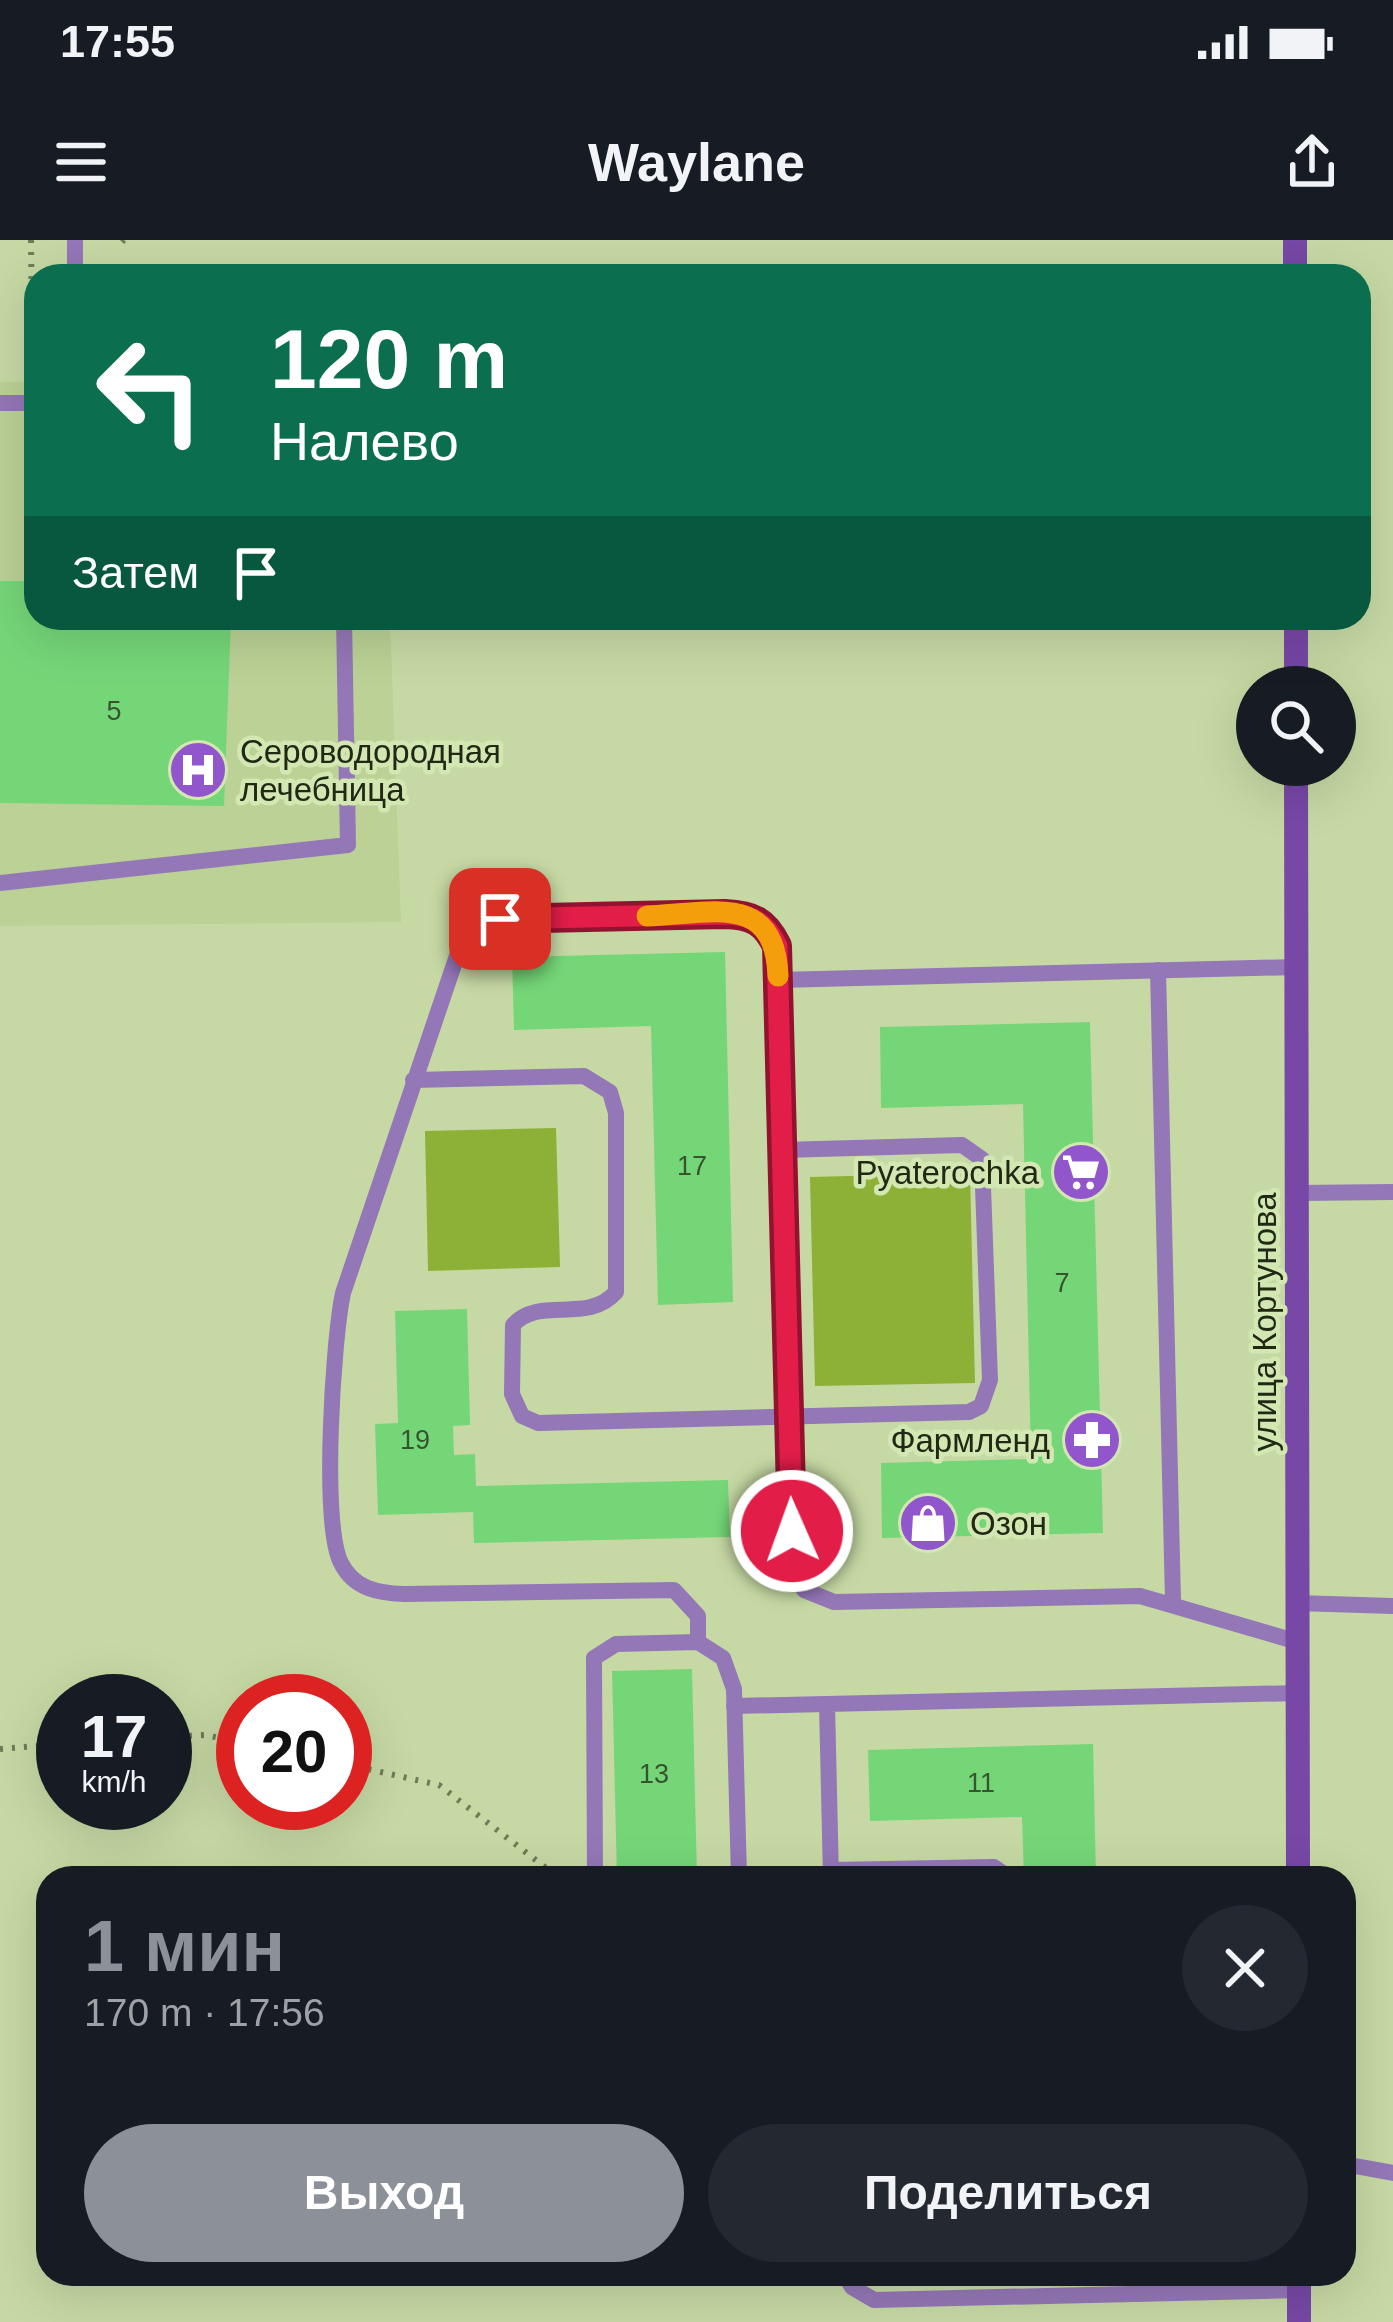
<!DOCTYPE html>
<html lang="ru">
<head>
<meta charset="utf-8">
<style>
	:root { --surface:#171b24; --page:#242831; --text:#f1f3f6; --muted:#9ea1a6; --accent:#8c9099 }
	body { margin:0; font-family:Arial,sans-serif; background:var(--page); color:var(--text); height:100vh; display:flex; flex-direction:column; font-size:45px; white-space:nowrap }
	* { box-sizing:border-box; margin:0 }
	p { font-size:39px; color:var(--muted) }
	.icon { flex:none; width:66px; height:66px; fill:none; stroke:currentColor; stroke-width:2; stroke-linecap:round; stroke-linejoin:round }
	.map { position:relative; flex:1; overflow:hidden }
	.drawer { position:absolute; left:36px; top:1626px; width:1320px; height:420px; display:flex; flex-direction:column; background:var(--surface); border-radius:36px; box-shadow:0 12px 48px #0002 }
	.drawer>* { flex:none }
	.banner { position:absolute; left:24px; top:24px; width:1347px; height:366px; border-radius:36px; box-shadow:0 12px 48px #0002; background:#0b6e4f; color:#fff; overflow:hidden }
	.tools { position:absolute; left:1236px; top:426px; display:grid; gap:24px }
	.tools a { display:grid; place-items:center; width:120px; height:120px; border-radius:50%; background:var(--surface); box-shadow:0 12px 48px #0002; font-size:60px }
	.speed { position:absolute; left:36px; top:1434px; display:flex; gap:24px; font-size:60px; font-weight:700; text-align:center }
	.speed>* { display:grid; place-content:center; width:156px; height:156px; border-radius:50%; background:var(--surface); box-shadow:0 12px 48px #0002; line-height:1 }
	.speed small { font-size:30px; font-weight:400 }
	.speed .limit { border:18px solid #d22; background:#fff; color:#111 }
	.pin { position:absolute; display:grid; place-items:center; width:102px; height:102px; color:#fff; margin:-51px; border-radius:24px; box-shadow:0 6px 18px #0006 }
	.me { position:absolute; width:132px; margin:-66px; rotate:358deg; stroke-linejoin:round; filter:drop-shadow(0 0 9px #0008) }
	.turn { display:flex; align-items:center; gap:42px; height:252px; padding:0 48px; font-size:54px }
	.turn .icon { width:156px; height:156px; stroke-width:2.5 }
	.turn b { display:block; font-size:84px; line-height:102px }
	.then { display:flex; align-items:center; height:114px; padding:0 48px; background:#0003; gap:24px; font-size:45px }
	.round { display:grid; place-items:center; flex:none; width:126px; height:126px; border-radius:63px; background:var(--page) }
	.head { display:flex; align-items:center; justify-content:space-between; height:204px; padding:0 48px }
	h1 { font-size:72px; font-weight:700; line-height:90px; color:var(--accent) }
	.action { display:flex; gap:24px; margin-top:auto; padding:24px 48px }
	.action a { flex:1; height:138px; border-radius:72px; background:var(--accent); color:#fff; font-size:48px; font-weight:700; line-height:138px; text-align:center }
	.action a+a { background:var(--page); color:var(--text) }
	.status { display:flex; justify-content:space-between; align-items:center; height:84px; padding:0 60px; background:var(--surface); direction:ltr }
	.status svg { height:33px; fill:currentColor }
	header { display:flex; justify-content:space-between; align-items:center; height:156px; padding:0 48px; background:var(--surface); font-size:54px; font-weight:700 }
	.map>svg:first-child { display:block }
	.built { fill:#bbd195 }
	.green { fill:#8db137 }
	.building { fill:#75d678 }
	.lines { fill:none; stroke-linecap:round; stroke-linejoin:round }
	.path { stroke:#6f7c58; stroke-width:6; stroke-dasharray:3 9; stroke-linecap:butt }
	.lane { stroke:#9477b7; stroke-width:16 }
	.secondary { stroke:#7748a6; stroke-width:24 }
	.route-casing { stroke:#92132f; stroke-width:30 }
	.route { stroke:#e11d48; stroke-width:21 }
	.slow { stroke:#f59e0b; stroke-width:21 }
	.labels { text-anchor:middle; dominant-baseline:central; stroke-width:9; stroke-linejoin:round; paint-order:stroke }
	.number-label { font-size:27px; fill:#36542d }
	.poi-label { font-size:33px; fill:#212914; stroke:#d2e7b1; text-anchor:start }
	.street-label { font-size:33px; fill:#212914; stroke:#d2e7b1 }
</style>
</head>
<body>
<div class="status"><b>17:55</b><svg viewBox="0 0 49 12"><path d="M0 12V9h3v3zM5 12V6h3v6zM10 12V3h3v9zM15 12V0h3v12zM26 1h20v11H26zM47 4h2v5h-2z"/></svg></div>
<header><svg class="icon" aria-label="menu" viewBox="0 0 24 24"><path d="M4 6h16M4 12h16M4 18h16"/></svg>Waylane<svg class="icon" aria-label="share" viewBox="0 0 24 24"><path d="M12 15V3M7 8l5-5 5 5M5 13v7h14v-7"/></svg></header>
<div class="map">
<svg width="1393" height="2082" viewBox="0 0 1393 2082">
	<rect width="100%" height="100%" fill="#c6d9a4"/>
	<path class="built" d="M0 142H36V378H390L401 682 0 686Z"/>
	<g class="green">
		<path d="M556 888 560 1027 428 1031 425 891Z"/>
		<path d="M970 933 975 1143 815 1146 810 937Z"/>
	</g>
	<g class="building">
		<path d="M0 341H36V378H231L224 566 0 563Z"/>
		<path d="M725 712 733 1062 658 1065 651 786 514 790 512 717Z"/>
		<path d="M1090 782 1103 1293 882 1298 881 1223 1031 1219 1023 864 881 868 880 787Z"/>
		<path d="M467 1069 470 1185 453 1186 454 1215 475 1214 476 1246 728 1240 730 1297 474 1303 473 1272 378 1275 375 1184 398 1183 395 1071Z"/>
		<path d="M692 1429 697 1638H617L612 1431Z"/>
		<path d="M1093 1504 1096 1638H1024L1022 1577 870 1581 868 1510Z"/>
	</g>
	<g class="lines">
		<g class="path">
			<path d="M31 0 32 91"/>
			<path d="M122 2 124 0"/>
			<path d="M165 1497 206 1495 243 1503"/>
			<path d="M0 1509 63 1504"/>
			<path d="M345 1524 439 1545 559 1638"/>
		</g>
		<g class="lane">
			<path d="M75 0V36"/>
			<path d="M0 163H36"/>
			<path d="M0 643 348 605 344 378"/>
			<path d="M1296 727 778 740 793 1330 804 1350 834 1362 1140 1356 1298 1402"/>
			<path d="M1158 730 1173 1361"/>
			<path d="M413 840 584 836 610 852 616 873V1052C587 1085 540 1055 513 1085L512 1154 522 1176 538 1183 969 1172 981 1166 990 1140 982 919 962 905 782 910"/>
			<path d="M1297 953 1393 952"/>
			<path d="M1297 1363 1393 1366"/>
			<path d="M698 1402V1376L674 1350 404 1354C378 1353 354 1349 341 1323 321 1284 333 1100 343 1053L465 692 478 683 500 679 748 675C777 690 777 711 778 740"/>
			<path d="M734 1466 827 1464"/>
			<path d="M831 1630 994 1627 1010 1638"/>
			<path d="M595 1638 594 1418 616 1404 698 1402 723 1418 734 1449 739 1638"/>
			<path d="M831 1638 827 1464 1298 1453"/>
			<path d="M1344 1924 1393 1933"/>
			<path d="M844 2034 852 2047 874 2060 1299 2050"/>
		</g>
		<g class="secondary">
			<path d="M1295 0V36"/>
			<path d="M1296 378V447"/>
			<path d="M1296 525 1298 1638"/>
			<path d="M1299 2034V2082"/>
		</g>
	</g>
	<g class="lines">
		<g class="route-casing">
			<path id="route" d="M500 679 725 674C752 675 765 681 777 706L792 1291"/>
		</g>
		<use href="#route" class="route"/>
		<path class="slow" d="M647 676C710 674 775 651 778 736"/>
	</g>
	<defs>
		<g id="hospital-disc" transform="scale(3)"><circle r="9.5" fill="#9155cc" stroke="#d2e7b1"/><path d="M-5-5h3v3.5h4V-5h3V5h-3V1.5h-4V5h-3Z" fill="#fff"/></g>
		<g id="supermarket-disc" transform="scale(3)"><circle r="9.5" fill="#9155cc" stroke="#d2e7b1"/><path d="M-6-5.5h2.5l.6 2H6L4.5 2H-2.5L-4.4-4H-6ZM-1.5 3.2a1.3 1.3 0 1 0 .1 0ZM3 3.2a1.3 1.3 0 1 0 .1 0Z" fill="#fff"/></g>
		<g id="pharmacy-disc" transform="scale(3)"><circle r="9.5" fill="#9155cc" stroke="#d2e7b1"/><path d="M-2-6h4v4h4v4h-4v4h-4v-4h-4v-4h4Z" fill="#fff"/></g>
		<g id="shop-disc" transform="scale(3)"><circle r="9.5" fill="#9155cc" stroke="#d2e7b1"/><path d="M-5-2.5h2.3a2.7 3.5 0 0 1 5.4 0H5L5.5 6h-11ZM-1.5-2.5h3a1.5 2.3 0 0 0-3 0Z" fill="#fff"/></g>
	</defs>
	<g fill-rule="evenodd">
		<use href="#hospital-disc" x="198" y="530"/>
		<use href="#supermarket-disc" x="1081" y="932"/>
		<use href="#pharmacy-disc" x="1092" y="1200"/>
		<use href="#shop-disc" x="928" y="1283"/>
	</g>
	<g class="labels">
		<g class="number-label">
			<text x="114" y="471">5</text>
			<text x="692" y="926">17</text>
			<text x="1062" y="1043">7</text>
			<text x="415" y="1200">19</text>
			<text x="654" y="1534">13</text>
			<text x="981" y="1543">11</text>
		</g>
		<g class="poi-label">
			<text x="240" y="511">Сероводородная<tspan x="240" dy="38">лечебница</tspan></text>
			<text x="1039" y="932" text-anchor="end">Pyaterochka</text>
			<text x="1050" y="1200" text-anchor="end">Фармленд</text>
			<text x="970" y="1283">Озон</text>
		</g>
		<g class="street-label">
			<text transform="translate(1264 1082) rotate(-90)">улица Кортунова</text>
		</g>
	</g>
</svg>
<div class="tools">
<a><svg class="icon" aria-label="search" viewBox="0 0 24 24"><circle cx="10" cy="10" r="6"/><path d="M15 15l6 6"/></svg></a>
</div>
<div class="speed"><div>17<small>km/h</small></div><div class="limit">20</div></div>
<div class="pin" style="left:500px;top:679px;background:#d93025"><svg class="icon" aria-label="arrive" viewBox="0 0 24 24"><path d="M6 21V4h12l-3 4 3 4H6"/></svg></div>
<svg class="me" style="left:792px;top:1291px" viewBox="-20 -20 40 40"><circle r="17" fill="#e11d48" stroke="#fff" stroke-width="3"/><path d="M0-11L8 9 0 5-8 9z" fill="#fff"/></svg>
<div class="banner">
<div class="turn"><svg class="icon" aria-label="left" viewBox="0 0 24 24"><path d="M17 20v-9H6M10 6l-5 5 5 5"/></svg><div><b>120 m</b>Налево</div></div>
<div class="then">Затем<svg class="icon" aria-label="arrive" viewBox="0 0 24 24"><path d="M6 21V4h12l-3 4 3 4H6"/></svg></div>
</div>
<section class="drawer">
<div class="head"><div><h1>1 мин</h1><p>170 m · 17:56</p></div><a class="round"><svg class="icon" aria-label="close" viewBox="0 0 24 24"><path d="M6 6l12 12M18 6L6 18"/></svg></a></div>
<div class="action"><a>Выход</a><a>Поделиться</a></div>
</section>
</div>
</body>
</html>
